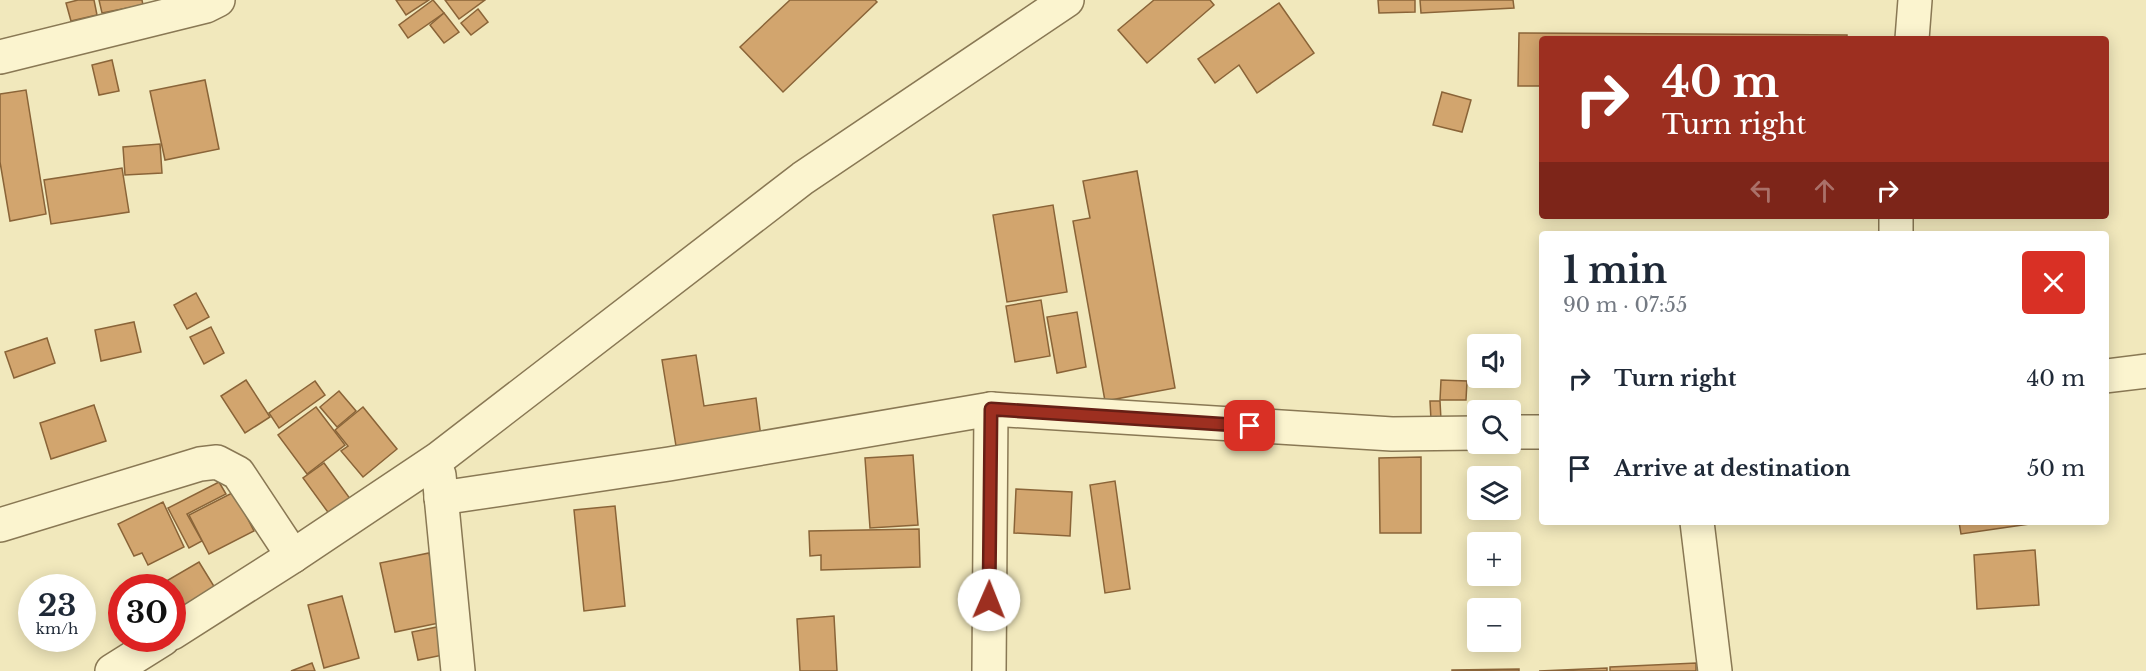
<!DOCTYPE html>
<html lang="en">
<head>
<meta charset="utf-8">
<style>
	:root { --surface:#fff; --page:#f6f6f7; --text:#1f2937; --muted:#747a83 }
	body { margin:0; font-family:"Libre Baskerville",serif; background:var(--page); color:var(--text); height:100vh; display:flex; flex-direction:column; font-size:22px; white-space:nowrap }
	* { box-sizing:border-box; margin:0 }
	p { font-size:20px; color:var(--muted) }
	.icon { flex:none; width:33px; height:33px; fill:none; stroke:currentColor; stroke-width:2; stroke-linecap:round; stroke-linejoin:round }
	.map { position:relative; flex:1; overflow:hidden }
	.side { position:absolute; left:1539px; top:231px; width:570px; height:294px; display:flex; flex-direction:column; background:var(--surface); border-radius:6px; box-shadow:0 3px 15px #0003 }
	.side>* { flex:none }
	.top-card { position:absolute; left:1539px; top:36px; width:570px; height:183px; border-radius:6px; box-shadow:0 3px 15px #0003; background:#9d2f20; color:#fff; overflow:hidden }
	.buttons { position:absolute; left:1467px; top:334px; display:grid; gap:12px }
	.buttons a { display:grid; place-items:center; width:54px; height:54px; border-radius:6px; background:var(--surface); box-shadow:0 3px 15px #0003; font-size:30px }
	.speed { position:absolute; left:18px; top:574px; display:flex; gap:12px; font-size:30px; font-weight:700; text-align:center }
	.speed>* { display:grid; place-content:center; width:78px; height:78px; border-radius:50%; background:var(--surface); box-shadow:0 3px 15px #0003; line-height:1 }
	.speed small { font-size:15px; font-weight:400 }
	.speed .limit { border:9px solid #d22; background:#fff; color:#111 }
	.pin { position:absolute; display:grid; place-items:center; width:51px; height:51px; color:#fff; margin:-26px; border-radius:12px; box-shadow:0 3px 9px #0006 }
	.me { position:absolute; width:66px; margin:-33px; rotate:1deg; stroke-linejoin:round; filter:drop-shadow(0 0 4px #0008) }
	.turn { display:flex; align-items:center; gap:21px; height:126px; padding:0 24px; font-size:27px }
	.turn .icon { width:78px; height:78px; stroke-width:2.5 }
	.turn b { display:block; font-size:42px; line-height:51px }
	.lanes { display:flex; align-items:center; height:57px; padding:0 24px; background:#0003; justify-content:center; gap:30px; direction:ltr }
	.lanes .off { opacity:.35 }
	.round { display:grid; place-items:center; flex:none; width:63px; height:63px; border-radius:6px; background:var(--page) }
	.summary { display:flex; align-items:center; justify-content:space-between; height:102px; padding:0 24px }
	h1 { font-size:36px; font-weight:700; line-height:45px }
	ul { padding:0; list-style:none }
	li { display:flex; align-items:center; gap:18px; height:90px; padding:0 24px }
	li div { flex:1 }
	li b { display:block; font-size:22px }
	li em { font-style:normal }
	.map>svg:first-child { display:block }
	.building { fill:#d2a56e; stroke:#8a6438; stroke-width:1.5 }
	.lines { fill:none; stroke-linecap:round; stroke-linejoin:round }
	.minor-casing { stroke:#897854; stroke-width:36 }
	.minor { stroke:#fbf4cf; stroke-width:33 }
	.route-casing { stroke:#661f15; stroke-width:15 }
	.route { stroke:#9d2f20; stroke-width:10 }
</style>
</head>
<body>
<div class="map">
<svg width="2146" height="671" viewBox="0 0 2146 671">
	<rect width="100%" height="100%" fill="#f1e8bc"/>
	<g class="building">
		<path d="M78 0H94L97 15 71 21 66 3Z"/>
		<path d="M99 0H142L143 5 102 13Z"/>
		<path d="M396 0H429L406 15Z"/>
		<path d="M433 0 444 13 408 38 399 25Z"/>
		<path d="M445 0H485L459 19Z"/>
		<path d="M790 0H875L877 2 783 92 740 47Z"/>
		<path d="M1154 0H1210L1214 5 1147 63 1118 30Z"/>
		<path d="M1378 0H1415V12L1379 13Z"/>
		<path d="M1420 0H1513L1514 8 1421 13Z"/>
		<path d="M1279 3 1314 53 1257 93 1239 65 1215 83 1198 59Z"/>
		<path d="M478 9 488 22 471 35 461 23Z"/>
		<path d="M444 13 459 32 444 43 430 25Z"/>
		<path d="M1519 33 1847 35V39H1542V86H1518Z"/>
		<path d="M112 60 119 91 99 95 92 65Z"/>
		<path d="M205 80 219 149 165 160 150 91Z"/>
		<path d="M26 90 46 214 10 221 0 162V94Z"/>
		<path d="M1442 92 1471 100 1462 132 1433 125Z"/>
		<path d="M160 144 162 173 125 175 123 147Z"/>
		<path d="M122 168 129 212 51 224 44 180Z"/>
		<path d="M1137 171 1175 388 1105 401 1073 221 1090 218 1083 181Z"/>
		<path d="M1053 205 1067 292 1007 302 993 215Z"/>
		<path d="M196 293 209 317 187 329 174 305Z"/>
		<path d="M1041 300 1050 356 1015 362 1006 306Z"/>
		<path d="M1077 312 1086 367 1057 373 1047 317Z"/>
		<path d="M134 322 141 352 101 361 95 330Z"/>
		<path d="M211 327 224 353 204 364 190 337Z"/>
		<path d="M47 338 55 363 14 378 5 352Z"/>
		<path d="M696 355 704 406 756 398 761 437 676 446 662 360Z"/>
		<path d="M246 380 270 417 245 433 221 396Z"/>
		<path d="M1441 380 1467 381 1466 400H1440Z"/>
		<path d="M315 381 325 395 279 428 269 413Z"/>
		<path d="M339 391 356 411 337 427 320 407Z"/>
		<path d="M1430 401H1440L1441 420H1431Z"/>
		<path d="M94 405 106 441 51 459 40 423Z"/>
		<path d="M316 407 345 445 307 474 278 435Z"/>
		<path d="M363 407 397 449 363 477 341 451 348 446 335 430Z"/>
		<path d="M913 455 918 525 870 528 865 458Z"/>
		<path d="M1421 457V533H1380L1379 458Z"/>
		<path d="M324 463 351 500 330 515 303 478Z"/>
		<path d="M1115 481 1130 589 1105 593 1090 485Z"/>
		<path d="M219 482 226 494 187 514 202 541 189 548 168 508Z"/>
		<path d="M1016 489 1072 492 1070 536 1014 533Z"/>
		<path d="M234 492 254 531 209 554 189 515Z"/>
		<path d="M163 502 184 547 148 565 142 553 134 556 118 524Z"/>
		<path d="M615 506 625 606 584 611 574 510Z"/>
		<path d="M1959 522H2029V524L1961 534Z"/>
		<path d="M919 529 920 567 821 570V555L810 556 809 531Z"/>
		<path d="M2035 550 2039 605 1977 609 1974 555Z"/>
		<path d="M429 553 444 622 395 632 380 563Z"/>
		<path d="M199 562 215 588 178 609 172 599V588H166L163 583Z"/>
		<path d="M342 596 359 658 324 668 308 605Z"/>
		<path d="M834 616 837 671H800L797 619Z"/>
		<path d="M437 627 443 655 418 660 412 632Z"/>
		<path d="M312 663 315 671H291Z"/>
		<path d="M1696 663V671H1610V667Z"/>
		<path d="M1607 668V671H1539Z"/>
		<path d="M1519 669V671H1452V670Z"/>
	</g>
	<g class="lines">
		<g class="minor-casing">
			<g id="minor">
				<path d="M1912 39 1915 0"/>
				<path d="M0 57 206 6 218 0"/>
				<path d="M1896 234V216"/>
				<path d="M2106 376 2146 371"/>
				<path d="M1510 432H1542"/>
				<path d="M439 475 458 671"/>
				<path d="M441 498 669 464 991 409 1392 434 1478 433"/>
				<path d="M1697 522 1715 671"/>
				<path d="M0 525 200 464 217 462 238 473 293 556"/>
				<path d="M172 633 293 556 438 459 803 178 1067 0"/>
				<path d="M112 671 163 639"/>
				<path d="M989 671 991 409"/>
			</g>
		</g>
		<use href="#minor" class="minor"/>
	</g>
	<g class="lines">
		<g class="route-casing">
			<path id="route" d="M989 600 991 409 1250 426"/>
		</g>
		<use href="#route" class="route"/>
	</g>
</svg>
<div class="buttons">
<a><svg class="icon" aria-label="sound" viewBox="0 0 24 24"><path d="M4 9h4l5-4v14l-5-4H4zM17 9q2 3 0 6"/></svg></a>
<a><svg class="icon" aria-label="search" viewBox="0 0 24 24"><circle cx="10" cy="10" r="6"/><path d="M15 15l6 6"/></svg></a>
<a><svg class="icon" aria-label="layers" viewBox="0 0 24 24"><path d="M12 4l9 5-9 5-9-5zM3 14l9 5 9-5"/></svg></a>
<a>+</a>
<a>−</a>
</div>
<div class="speed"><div>23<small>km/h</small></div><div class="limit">30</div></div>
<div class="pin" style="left:1250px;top:426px;background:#d93025"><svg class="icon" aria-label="arrive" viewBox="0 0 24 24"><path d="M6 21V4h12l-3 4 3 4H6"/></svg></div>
<svg class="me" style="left:989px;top:600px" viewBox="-20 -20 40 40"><circle r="19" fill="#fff"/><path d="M0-13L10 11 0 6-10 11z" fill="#9d2f20"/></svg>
<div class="top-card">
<div class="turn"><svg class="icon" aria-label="right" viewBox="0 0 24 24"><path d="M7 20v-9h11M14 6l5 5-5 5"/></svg><div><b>40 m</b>Turn right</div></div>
<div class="lanes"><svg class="icon off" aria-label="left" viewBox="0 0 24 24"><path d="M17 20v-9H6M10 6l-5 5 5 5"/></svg><svg class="icon off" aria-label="ahead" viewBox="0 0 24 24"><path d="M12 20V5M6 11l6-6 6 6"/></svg><svg class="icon" aria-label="right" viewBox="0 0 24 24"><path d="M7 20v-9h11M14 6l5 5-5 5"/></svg></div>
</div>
<section class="side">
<div class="summary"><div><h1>1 min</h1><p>90 m · 07:55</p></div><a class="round" style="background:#d93025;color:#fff"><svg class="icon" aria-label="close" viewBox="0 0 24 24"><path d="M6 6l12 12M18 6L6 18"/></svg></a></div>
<ul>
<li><svg class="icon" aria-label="right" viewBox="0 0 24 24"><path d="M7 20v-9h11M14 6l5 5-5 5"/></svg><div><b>Turn right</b></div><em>40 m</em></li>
<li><svg class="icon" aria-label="arrive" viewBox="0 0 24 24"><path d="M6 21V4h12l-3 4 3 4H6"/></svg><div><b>Arrive at destination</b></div><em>50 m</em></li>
</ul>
</section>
</div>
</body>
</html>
